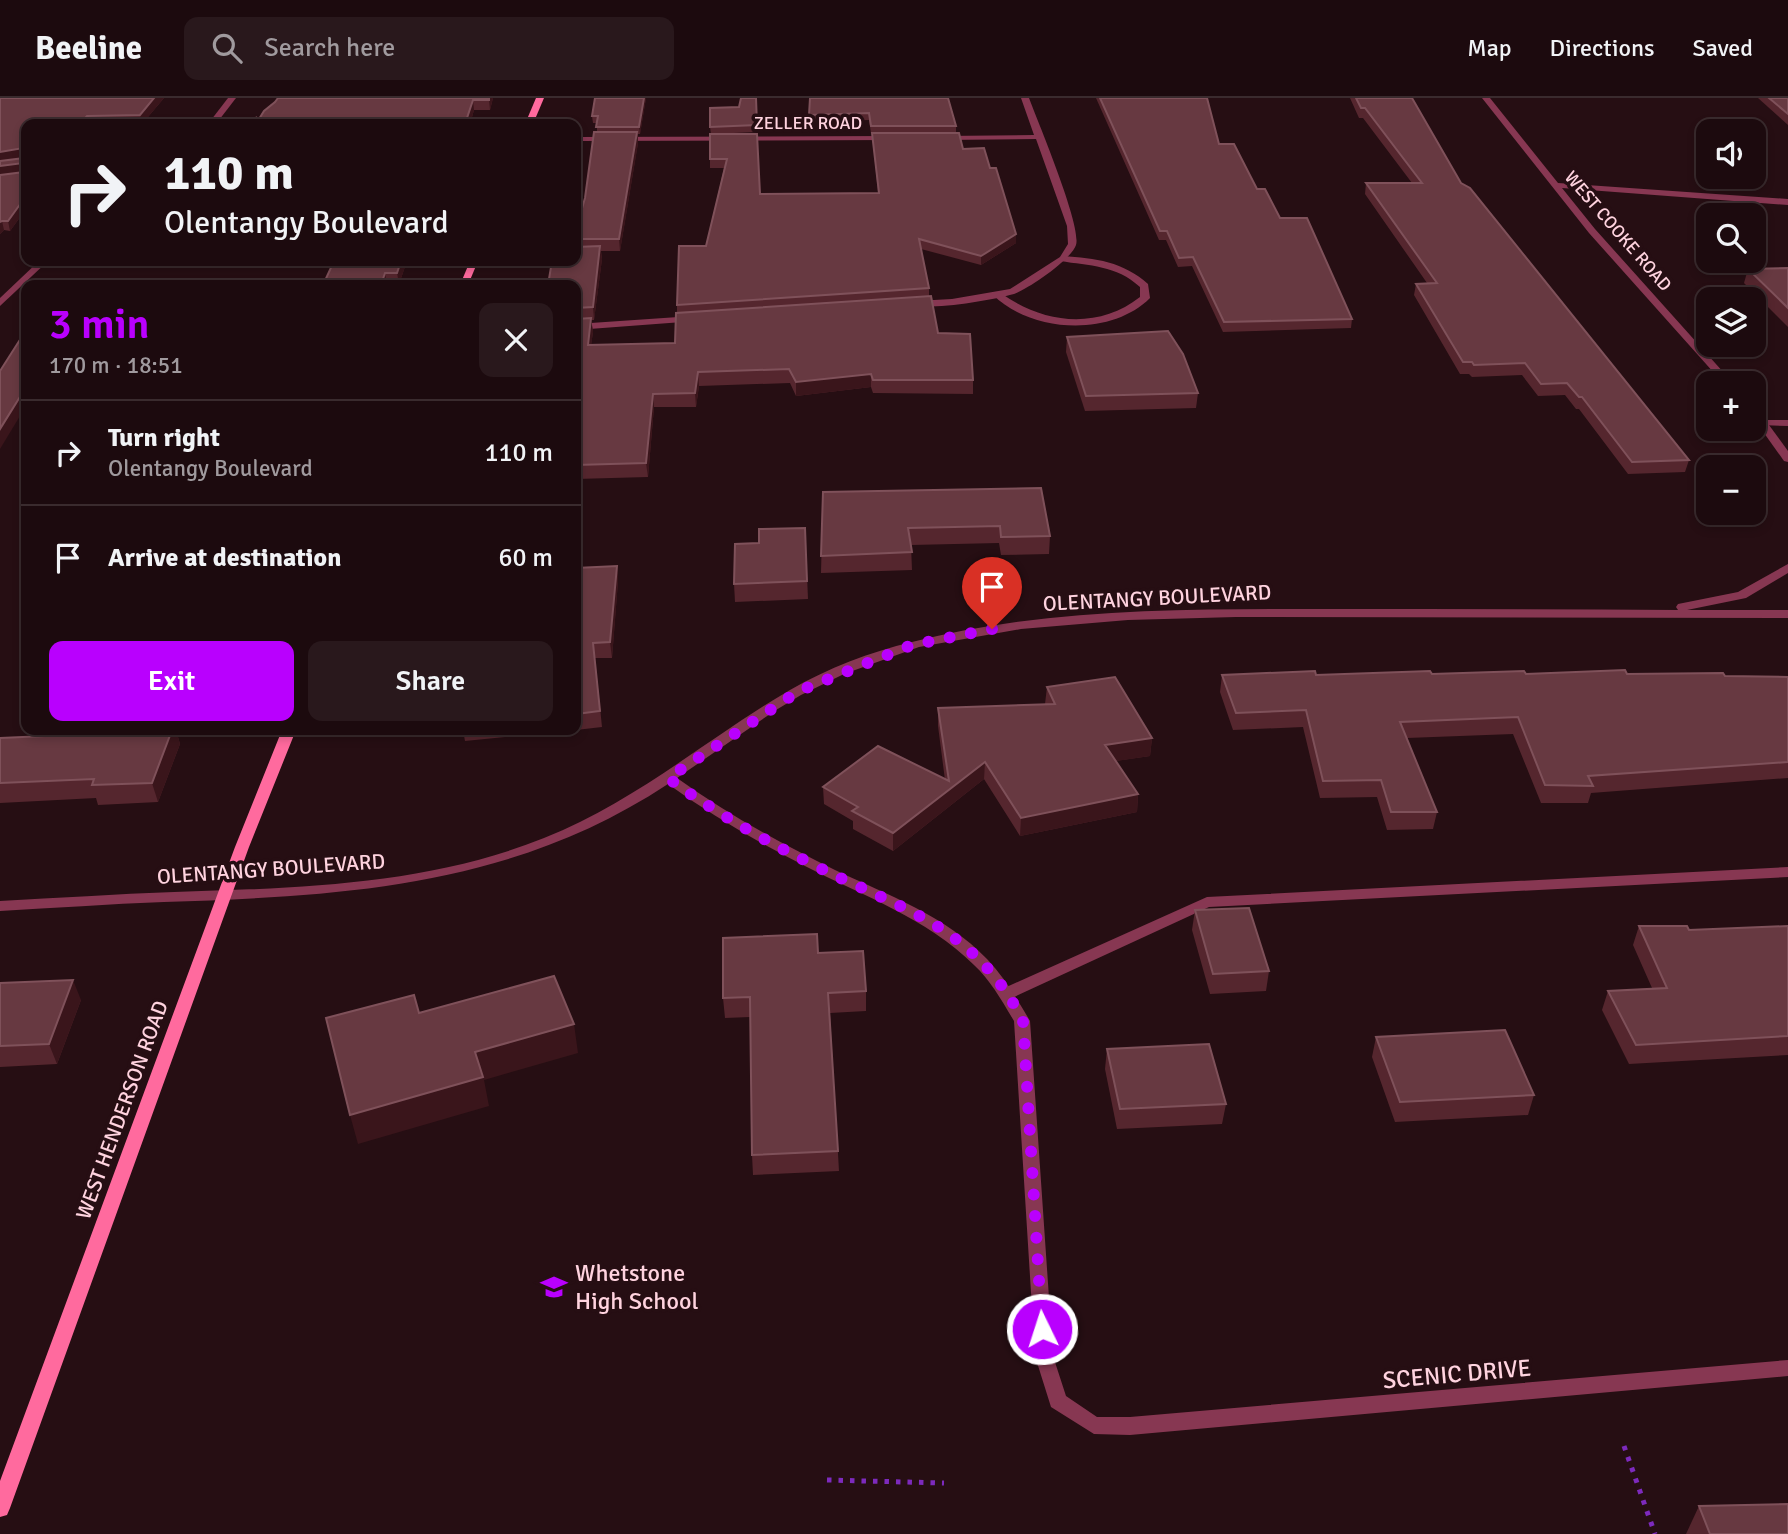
<!DOCTYPE html>
<html lang="en">
<head>
<meta charset="utf-8">
<style>
	:root { --surface:#1c0a0e; --page:#29181c; --text:#f1f3f6; --muted:#a09a9e; --line:#3a2b2e; --accent:#b900fe }
	body { margin:0; font-family:Signika,sans-serif; background:var(--page); color:var(--text); height:100vh; display:flex; flex-direction:column; font-size:26px; white-space:nowrap }
	* { box-sizing:border-box; margin:0 }
	p { font-size:23px; color:var(--muted) }
	.icon { flex:none; width:38px; height:38px; fill:none; stroke:currentColor; stroke-width:2; stroke-linecap:round; stroke-linejoin:round }
	.map { position:relative; flex:1; overflow:hidden }
	.details { position:absolute; left:21px; top:182px; width:560px; height:455px; display:flex; flex-direction:column; background:var(--surface); border-radius:14px; box-shadow:0 4px 10px #0003,0 0 0 2px var(--line) }
	.details>* { flex:none }
	.guide { position:absolute; left:21px; top:21px; width:560px; height:147px; border-radius:14px; box-shadow:0 4px 10px #0003,0 0 0 2px var(--line); background:#1c0a0e; color:var(--text); overflow:hidden }
	.buttons { position:absolute; left:1696px; top:21px; display:grid; gap:14px }
	.buttons a { display:grid; place-items:center; width:70px; height:70px; border-radius:14px; background:var(--surface); box-shadow:0 4px 10px #0003,0 0 0 2px var(--line); font-size:35px }
	.pin { position:absolute; display:grid; place-items:center; width:60px; height:60px; color:#fff; margin:-72px -30px; border-radius:50% 50% 50% 0; rotate:-45deg; box-shadow:0 0 7px #0007 }
	.pin .icon { rotate:45deg }
	.me { position:absolute; width:77px; margin:-38px; rotate:356deg; stroke-linejoin:round; filter:drop-shadow(0 0 5px #0008) }
	.turn { display:flex; align-items:center; gap:24px; height:147px; padding:0 28px; font-size:32px }
	.turn .icon { width:91px; height:91px; stroke-width:2.5 }
	.turn b { display:block; font-size:49px; line-height:60px }
	.round { display:grid; place-items:center; flex:none; width:74px; height:74px; border-radius:14px; background:var(--page) }
	.overview { display:flex; align-items:center; justify-content:space-between; height:119px; padding:0 28px }
	h1 { font-size:42px; font-weight:600; line-height:52px; color:var(--accent) }
	.button { display:flex; gap:14px; margin-top:auto; padding:14px 28px }
	.button a { flex:1; height:80px; border-radius:14px; background:var(--accent); color:#fff; font-size:28px; font-weight:600; line-height:80px; text-align:center }
	.button a+a { background:var(--page); color:var(--text) }
	ul { padding:0; list-style:none }
	li { display:flex; align-items:center; gap:21px; height:105px; padding:0 28px; border-top:2px solid var(--line) }
	li div { flex:1 }
	li b { display:block; font-size:26px }
	li em { font-style:normal }
	header { display:flex; align-items:center; gap:42px; box-sizing:border-box; height:98px; padding:0 35px; background:var(--surface); border-bottom:2px solid var(--line) }
	header strong { font-size:33px }
	nav { display:flex; gap:38px; margin-inline-start:auto; font-size:24px }
	.search { width:490px; height:63px; background:var(--page); display:flex; align-items:center; gap:18px; box-sizing:border-box; padding:0 24px; border-radius:14px; color:var(--muted); font-size:26px }
	.map>svg:first-child { display:block }
	.lines { fill:none; stroke-linecap:round; stroke-linejoin:round }
	.path { stroke:#7d2abd; stroke-width:5; stroke-dasharray:4.5 7; stroke-linecap:butt }
	.lane { fill:#873752; fill-rule:evenodd }
	.street { fill:#873752; fill-rule:evenodd }
	.secondary { fill:#ff6a9e; fill-rule:evenodd }
	.wall { fill:#55262e }
	.shaded-wall { fill:#3a151b }
	.building { fill:#673941; stroke:#7f515a; stroke-width:2 }
	.route { stroke:#b900fe; stroke-width:12; stroke-dasharray:0 21.6 }
	.labels { text-anchor:middle; dominant-baseline:central; stroke-width:7; stroke-linejoin:round; paint-order:stroke }
	.far-street-label { font-size:18px; fill:#ffd3df; stroke:#260e13 }
	.street-label { font-size:21px; fill:#ffd3df; stroke:#260e13 }
	.near-poi-label { font-size:24px; fill:#ffd3df; stroke:#260e13; text-anchor:start }
	.near-street-label { font-size:24px; fill:#ffd3df; stroke:#260e13 }
</style>
</head>
<body>
<header>
<strong>Beeline</strong>
<div class="search"><svg class="icon" aria-label="search" viewBox="0 0 24 24"><circle cx="10" cy="10" r="6"/><path d="M15 15l6 6"/></svg>Search here</div>
<nav><a>Map</a><a>Directions</a><a>Saved</a></nav>
</header>
<div class="map">
<svg width="1788" height="1436" viewBox="0 0 1788 1436">
	<rect width="100%" height="100%" fill="#260e13"/>
	<g class="lines">
		<g class="path">
			<path d="M1624 1348 1655 1436"/>
			<path d="M827 1382 944 1385"/>
		</g>
		<g class="lane">
			<path d="M1063 158C1095 160 1124 164 1148 186L1150 200C1111 239 1032 235 993 197L1001 195C1043 226 1098 232 1140 199V189C1116 167 1090 168 1060 163V159Z"/>
			<path d="M1763 322H1788V328L1759 327 1758 325Z"/>
			<path d="M1788 769V779L1209 809 1014 899H1002L1000 895 1002 891 1207 799Z"/>
		</g>
		<g class="street">
			<path d="M228 0H236L216 26H208Z"/>
			<path d="M1021 0H1029C1038 24 1082 128 1076 147 1071 162 1028 191 1014 196 989 203 938 211 913 208L911 206 916 203 952 201 1010 191 1060 159 1068 146 1067 128 1036 41 943 42 939 40 943 38 1034 37Z"/>
			<path d="M1482 0H1490L1558 85 1788 101V107L1562 90 1595 131 1733 285H1723L1589 135Z"/>
			<path d="M891 38 895 40 894 42 576 43V39Z"/>
			<path d="M39 163H48L0 208V200Z"/>
			<path d="M693 218 698 221 696 223 576 232V226Z"/>
			<path d="M1754 311 1758 312 1788 353V364L1784 363 1754 321Z"/>
			<path d="M1788 466V475L1746 500 1687 512H1788V520L1236 519 1128 522 1021 531 919 549 844 576 801 597 776 612 677 680C727 716 780 745 835 772 888 797 946 818 987 861 1005 880 1017 901 1030 923L1053 1258 1066 1298 1097 1319H1130L1788 1262V1278L1130 1337 1094 1336 1051 1309 1035 1258 1014 923C1002 903 991 883 974 867 927 820 863 798 805 768 757 744 711 717 668 686 512 789 345 798 164 804 109 806 55 810 0 813V803C58 800 116 796 174 794 298 790 428 787 544 740 637 703 706 641 790 592 828 570 870 554 912 544 1045 510 1184 511 1320 511 1439 511 1559 511 1678 512L1676 509 1678 506 1738 494Z"/>
		</g>
		<g class="secondary">
			<path d="M536 0H544L533 26H525Z"/>
			<path d="M470 163H478L468 187H460Z"/>
			<path d="M282 632H296L249 749 10 1410 7 1417 0 1419V1383L235 749Z"/>
		</g>
	</g>
	<g class="wall">
		<path d="M0 0H164L142 26H26V111L10 133 4 132 0 136Z"/>
		<path d="M278 0H493L490 12H474L470 26H248L257 24Z"/>
		<path d="M595 0H646L640 36H638V45L620 153H601L602 161 594 222H591L593 234 591 247 675 245 677 215V207L706 148 724 70H710V36L760 96 878 95 872 35 963 51 990 70 1016 136V145L981 167 921 151 929 190V198L938 235 973 282V296L873 295 871 289 796 298 790 285 699 288 696 309H654L648 379 576 381V131L585 100 597 34V25H593L592 18Z"/>
		<path d="M756 0 757 34 711 36 710 29 739 9Z"/>
		<path d="M810 0 956 28V35H871L869 22 809 24Z"/>
		<path d="M1096 0H1207L1219 46 1280 120 1352 221 1351 230 1223 234 1192 168 1178 169 1166 142H1159Z"/>
		<path d="M1350 0H1412L1461 85 1689 362 1685 374 1628 376 1579 311H1576L1565 297 1538 298 1522 277 1472 279 1469 276H1460L1414 197 1416 186 1427 185 1365 96 1366 85H1412L1363 20H1359Z"/>
		<path d="M1758 0H1788V27Z"/>
		<path d="M115 163H183L180 168 117 170Z"/>
		<path d="M334 163H407L399 186 323 187Z"/>
		<path d="M1788 170V229L1744 185 1748 171Z"/>
		<path d="M1067 239 1198 295 1196 310 1085 313 1066 254Z"/>
		<path d="M823 394 1050 438 1049 456 1001 457 999 445 911 447 912 472 821 475Z"/>
		<path d="M805 430 808 501 735 504 734 486Z"/>
		<path d="M617 468 618 483 612 560H595L602 629 576 632V470Z"/>
		<path d="M1432 576H1627L1788 579V680L1591 695 1588 705H1541L1513 636 1407 640 1437 714 1433 731 1387 732 1377 699 1320 700 1303 629 1233 632 1220 594 1222 577H1316Z"/>
		<path d="M1047 589 1152 640 1150 658 1115 663 1138 696 1137 714 1020 738 984 681 893 753 853 731V723L824 706 823 689 945 682 938 628V610L1045 606Z"/>
		<path d="M115 632H176L180 646 158 704 98 707 96 700 0 705V640L114 635Z"/>
		<path d="M463 632H575L465 643Z"/>
		<path d="M1195 812 1269 873 1266 893 1210 896 1192 832Z"/>
		<path d="M1639 828 1689 832 1788 828V957L1629 966 1602 912 1608 893 1652 890 1633 847Z"/>
		<path d="M818 855 866 893V913L830 915 839 1073 753 1077 752 1057 750 919 725 920 723 900Z"/>
		<path d="M0 885 81 902 57 966 0 969Z"/>
		<path d="M1376 939 1534 997 1528 1017 1395 1024 1372 959Z"/>
		<path d="M1107 951 1226 1006 1222 1026 1117 1031 1105 971Z"/>
		<path d="M1699 1408 1788 1436H1686Z"/>
	</g>
	<g class="shaded-wall">
		<path d="M154 0H164L142 26 140 17Z"/>
		<path d="M489 0H493L490 12 489 2Z"/>
		<path d="M644 0H646L640 36 639 29Z"/>
		<path d="M473 2 474 12 470 26H465Z"/>
		<path d="M87 18 89 26H80Z"/>
		<path d="M637 34 638 45 620 153 619 141Z"/>
		<path d="M23 50 26 59 0 64V54Z"/>
		<path d="M23 65 26 74 0 78V68Z"/>
		<path d="M26 98V111L10 133 8 123Z"/>
		<path d="M2 123 4 132 0 136V124Z"/>
		<path d="M1016 136V145L981 167V158Z"/>
		<path d="M600 148 602 161 594 222 593 209Z"/>
		<path d="M401 163H407L399 186 397 175Z"/>
		<path d="M385 175 387 187H381Z"/>
		<path d="M591 220 593 234 589 261 588 247Z"/>
		<path d="M698 274 699 288 696 309 695 295Z"/>
		<path d="M871 276V289L796 298V284Z"/>
		<path d="M23 294 26 308 0 351V331Z"/>
		<path d="M653 296 654 309 648 379 646 365Z"/>
		<path d="M617 468 618 483 612 560 610 544Z"/>
		<path d="M165 632H176L180 646 158 704 152 685Z"/>
		<path d="M1152 640 1150 658 1103 665 1105 647Z"/>
		<path d="M985 664 984 681 893 753V735Z"/>
		<path d="M1138 696 1137 714 1020 738 1021 720Z"/>
		<path d="M73 882 81 902 57 966 49 946Z"/>
		<path d="M574 926 578 955 484 982 489 1008 358 1046 350 1017 475 954Z"/>
	</g>
	<g class="building">
		<path d="M0 0H154L140 17 87 18 80 26H26V98L8 123H2L0 124V77L24 74 26 72 23 65 0 68V63L24 60 26 53 23 50 0 54Z"/>
		<path d="M278 0H489V2H473L465 26H256L264 13 275 4Z"/>
		<path d="M595 0H644L639 29H596L598 18H592Z"/>
		<path d="M741 0H756L757 27 710 29V10L739 9Z"/>
		<path d="M810 0H948L956 28H871L869 15 809 17Z"/>
		<path d="M1100 0H1207L1219 46H1234L1257 91H1265L1280 120H1307L1352 221 1224 224 1193 159 1179 160 1167 133H1160Z"/>
		<path d="M1356 0H1412L1461 85 1470 90 1689 362 1632 364 1582 299H1579L1567 285 1541 286 1525 265 1474 267 1472 264H1463L1416 186 1437 185 1366 85H1422L1365 10H1361Z"/>
		<path d="M1769 0H1788V16Z"/>
		<path d="M257 19 253 26H248Z"/>
		<path d="M594 34H637L619 141H576V131L585 100Z"/>
		<path d="M872 35H959L963 51 984 50 990 70H996L1016 136 981 158 919 141 929 190 677 207 679 148H706L727 61H710V36H757L760 96 879 95Z"/>
		<path d="M600 148 593 209 576 210V187H548L552 163H576V149Z"/>
		<path d="M334 163H401L397 175H385L381 187H323Z"/>
		<path d="M1788 170V210L1748 171Z"/>
		<path d="M931 198 938 235 970 236 973 282H873L871 276 796 284 789 271 698 274 695 295 653 296 646 365 576 367V221L591 220 588 247 675 245 676 215Z"/>
		<path d="M1168 233 1183 256 1198 295 1086 298 1067 239Z"/>
		<path d="M23 237H26V294H23L0 331V273Z"/>
		<path d="M1041 390 1050 438 1001 439 1000 428 908 430 912 454 821 458 823 394Z"/>
		<path d="M805 430 807 483 734 486 735 446 759 445V431Z"/>
		<path d="M617 468 610 544 593 545 600 613 576 616V470Z"/>
		<path d="M1625 572 1627 576 1723 575 1725 578 1788 579V664L1588 678 1593 688 1545 687 1518 619 1400 624 1437 714H1391L1381 682 1323 683 1306 612 1236 615 1222 577 1315 573 1316 577 1430 573 1432 576 1524 573 1526 576Z"/>
		<path d="M1115 579 1152 640 1105 647 1138 696 1021 720 985 664 893 735 852 713 858 709 823 689 878 648 949 683 938 610 1055 606 1047 589Z"/>
		<path d="M115 632H172L152 685 92 687 94 681 0 685V640L114 635Z"/>
		<path d="M1249 810 1269 873 1213 876 1195 812Z"/>
		<path d="M1639 828H1687L1689 832 1788 828V938L1636 947 1608 893 1667 890Z"/>
		<path d="M817 836 818 855 863 853 866 893 828 895 838 1053 752 1057 750 899 723 900V840Z"/>
		<path d="M554 878 574 926 475 954 483 979 350 1017 326 920 414 897 419 915Z"/>
		<path d="M73 882 49 946 0 948V885Z"/>
		<path d="M1505 932 1534 997 1400 1004 1376 939Z"/>
		<path d="M1209 946 1226 1006 1120 1011 1107 951Z"/>
		<path d="M1788 1406V1436H1710L1699 1408Z"/>
	</g>
	<g class="lines">
		<path class="route" d="M992 531 912 547 799 593 668 680C713 713 760 740 810 765 899 811 974 826 1023 923L1042 1231"/>
	</g>
	<defs>
		<g id="school-bare" transform="scale(2.1)"><path d="M0-5L7-2L0 1L-7-2ZM-4 1L0 2.5L4 1V4Q0 6-4 4Z" fill="#b900fe" stroke="#260e13" stroke-width="2.5" paint-order="stroke"/></g>
	</defs>
	<g fill-rule="evenodd">
		<use href="#school-bare" x="554" y="1189"/>
	</g>
	<g class="labels">
		<g class="far-street-label">
			<text x="808" y="25">ZELLER ROAD</text>
			<text transform="translate(1618 133) rotate(49)">WEST COOKE ROAD</text>
		</g>
		<g class="street-label">
			<text transform="translate(1157 500) rotate(-3)">OLENTANGY BOULEVARD</text>
			<text transform="translate(271 771) rotate(-4)">OLENTANGY BOULEVARD</text>
			<text transform="translate(122 1012) rotate(-70)">WEST HENDERSON ROAD</text>
		</g>
		<g class="near-poi-label">
			<text x="575" y="1175">Whetstone<tspan x="575" dy="28">High School</tspan></text>
		</g>
		<g class="near-street-label">
			<text transform="translate(1457 1276) rotate(-5)">SCENIC DRIVE</text>
		</g>
	</g>
</svg>
<div class="buttons">
<a><svg class="icon" aria-label="sound" viewBox="0 0 24 24"><path d="M4 9h4l5-4v14l-5-4H4zM17 9q2 3 0 6"/></svg></a>
<a><svg class="icon" aria-label="search" viewBox="0 0 24 24"><circle cx="10" cy="10" r="6"/><path d="M15 15l6 6"/></svg></a>
<a><svg class="icon" aria-label="layers" viewBox="0 0 24 24"><path d="M12 4l9 5-9 5-9-5zM3 14l9 5 9-5"/></svg></a>
<a>+</a>
<a>−</a>
</div>
<div class="pin" style="left:992px;top:531px;background:#d93025"><svg class="icon" aria-label="arrive" viewBox="0 0 24 24"><path d="M6 21V4h12l-3 4 3 4H6"/></svg></div>
<svg class="me" style="left:1042px;top:1231px" viewBox="-20 -20 40 40"><circle r="17" fill="#b900fe" stroke="#fff" stroke-width="3"/><path d="M0-11L8 9 0 5-8 9z" fill="#fff"/></svg>
<div class="guide">
<div class="turn"><svg class="icon" aria-label="right" viewBox="0 0 24 24"><path d="M7 20v-9h11M14 6l5 5-5 5"/></svg><div><b>110 m</b>Olentangy Boulevard</div></div>
</div>
<section class="details">
<div class="overview"><div><h1>3 min</h1><p>170 m · 18:51</p></div><a class="round"><svg class="icon" aria-label="close" viewBox="0 0 24 24"><path d="M6 6l12 12M18 6L6 18"/></svg></a></div>
<ul>
<li><svg class="icon" aria-label="right" viewBox="0 0 24 24"><path d="M7 20v-9h11M14 6l5 5-5 5"/></svg><div><b>Turn right</b><p>Olentangy Boulevard</p></div><em>110 m</em></li>
<li><svg class="icon" aria-label="arrive" viewBox="0 0 24 24"><path d="M6 21V4h12l-3 4 3 4H6"/></svg><div><b>Arrive at destination</b></div><em>60 m</em></li>
</ul>
<div class="button"><a>Exit</a><a>Share</a></div>
</section>
</div>
</body>
</html>
